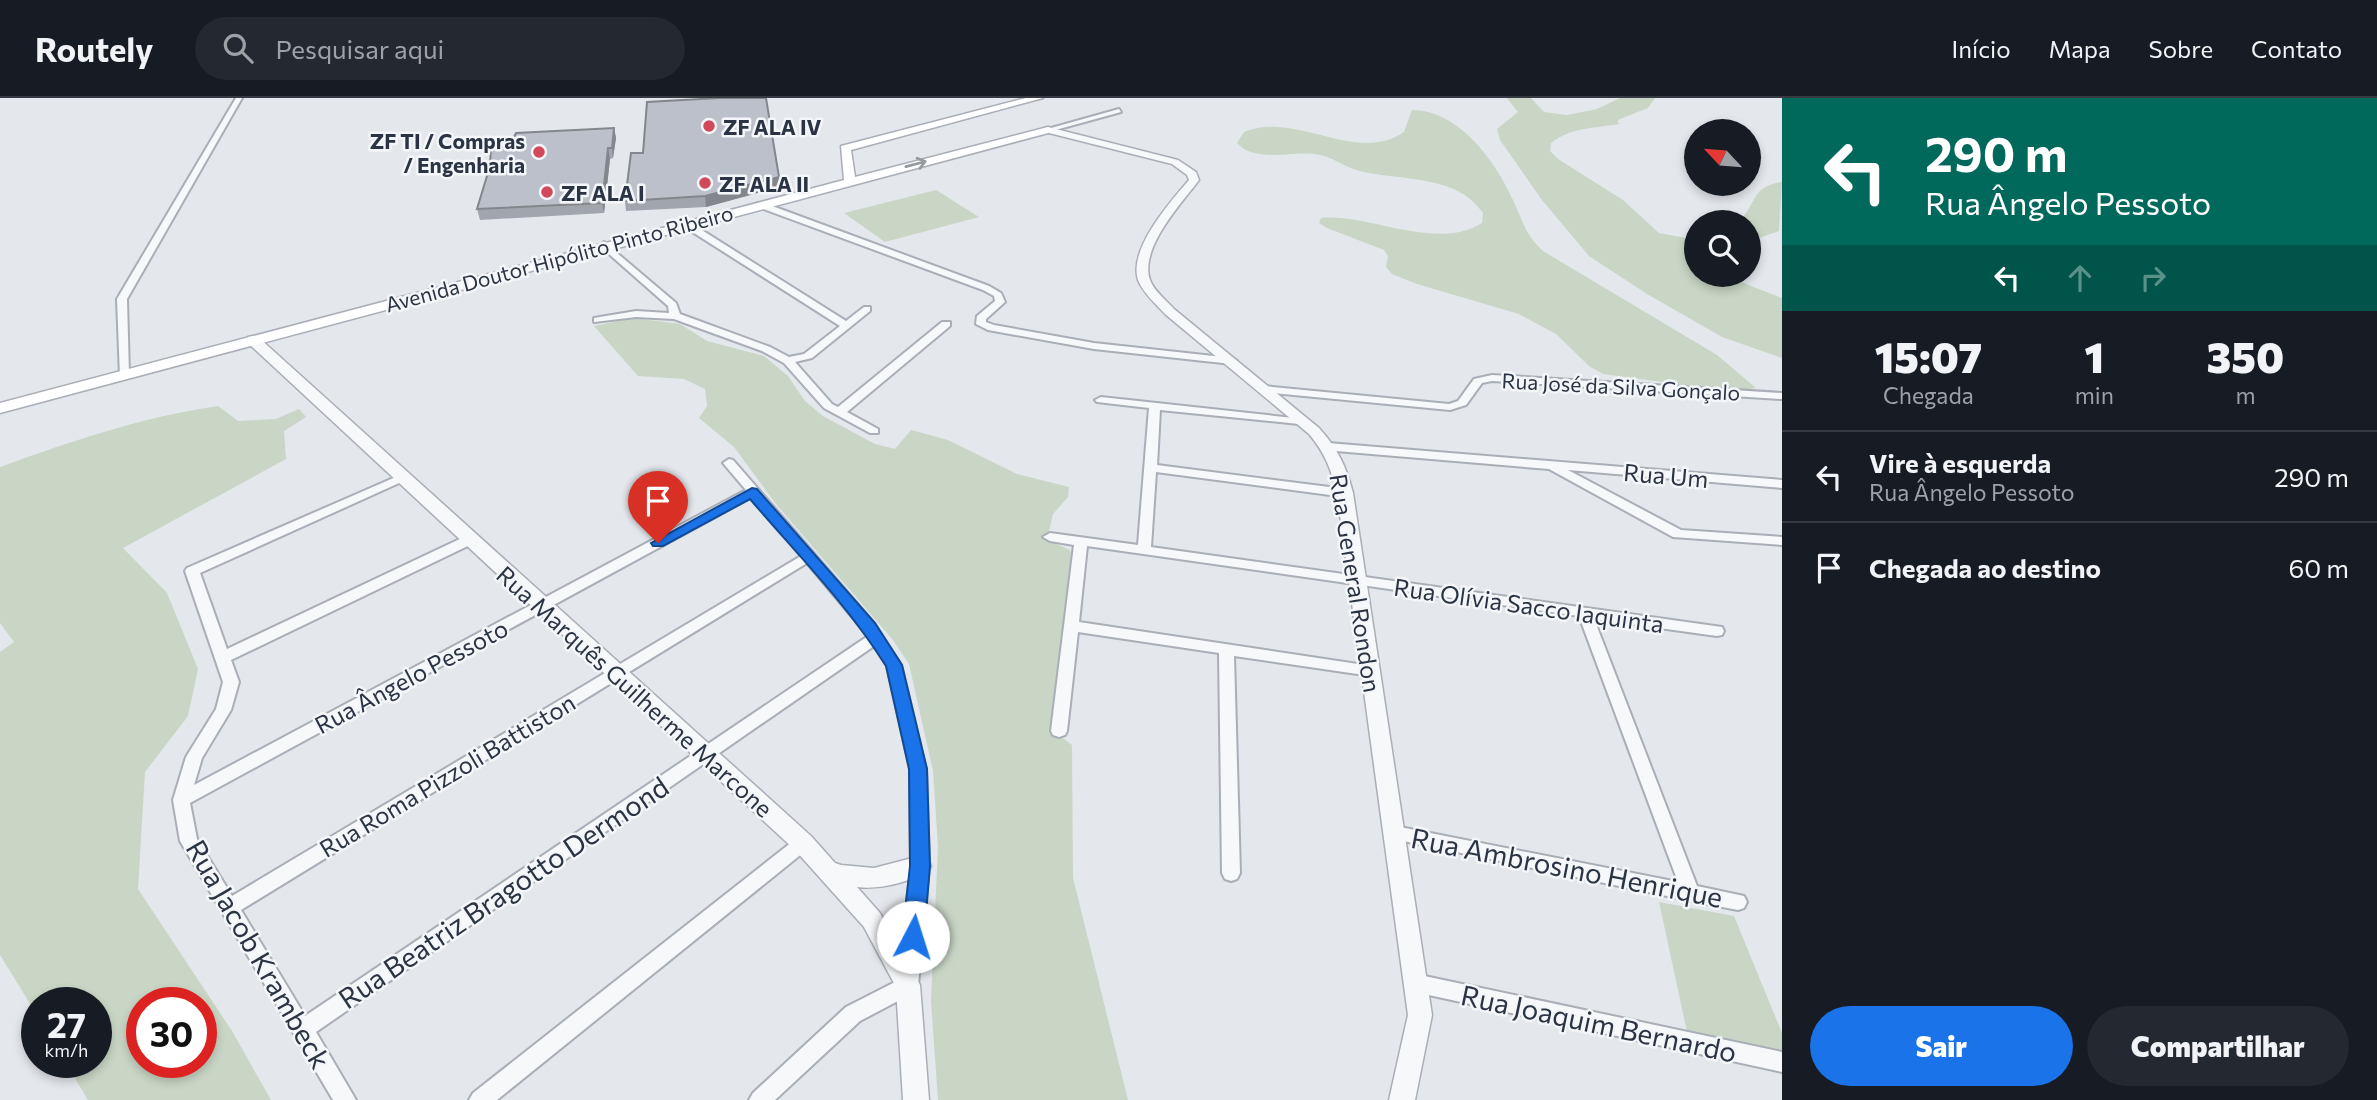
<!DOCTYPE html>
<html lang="pt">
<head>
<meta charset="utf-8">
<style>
	:root { --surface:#171b24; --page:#242831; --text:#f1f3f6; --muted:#9ea1a6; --line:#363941; --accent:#1a73e8 }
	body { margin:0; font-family:Commissioner,sans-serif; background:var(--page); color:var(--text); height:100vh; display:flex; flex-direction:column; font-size:26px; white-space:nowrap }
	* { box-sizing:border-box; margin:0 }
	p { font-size:23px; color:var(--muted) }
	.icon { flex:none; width:38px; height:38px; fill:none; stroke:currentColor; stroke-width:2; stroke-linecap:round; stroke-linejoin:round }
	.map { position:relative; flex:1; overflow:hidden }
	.drawer { display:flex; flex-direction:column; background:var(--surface); width:595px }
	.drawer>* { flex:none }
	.guide { background:#00695c; color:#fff; overflow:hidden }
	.needle { width:46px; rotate:296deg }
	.controls { position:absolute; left:1684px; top:21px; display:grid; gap:14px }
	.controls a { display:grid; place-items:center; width:77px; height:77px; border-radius:50%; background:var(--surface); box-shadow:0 4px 10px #0003; font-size:35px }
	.speed { position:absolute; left:21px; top:889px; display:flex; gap:14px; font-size:35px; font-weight:700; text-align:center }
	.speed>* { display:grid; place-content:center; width:91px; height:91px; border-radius:50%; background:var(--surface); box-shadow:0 4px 10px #0003; line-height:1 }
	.speed small { font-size:18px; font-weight:400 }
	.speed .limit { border:10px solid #d22; background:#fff; color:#111 }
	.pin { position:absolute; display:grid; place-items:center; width:60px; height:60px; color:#fff; margin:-72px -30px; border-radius:50% 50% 50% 0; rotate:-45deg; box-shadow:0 0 7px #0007 }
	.pin .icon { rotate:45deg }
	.me { position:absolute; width:77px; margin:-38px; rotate:5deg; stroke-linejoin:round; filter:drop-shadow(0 0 5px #0008) }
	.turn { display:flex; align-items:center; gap:24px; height:147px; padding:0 28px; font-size:32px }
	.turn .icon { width:91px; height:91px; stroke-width:2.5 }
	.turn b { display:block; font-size:49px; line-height:60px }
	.lanes { display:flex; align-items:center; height:66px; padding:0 28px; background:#0003; justify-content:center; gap:35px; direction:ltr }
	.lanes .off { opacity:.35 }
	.eta { display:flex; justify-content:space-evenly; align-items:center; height:119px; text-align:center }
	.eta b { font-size:42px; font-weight:800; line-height:49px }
	.action { display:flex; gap:14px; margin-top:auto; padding:14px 28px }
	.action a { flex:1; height:80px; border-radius:42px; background:var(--accent); color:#fff; font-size:28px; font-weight:800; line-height:80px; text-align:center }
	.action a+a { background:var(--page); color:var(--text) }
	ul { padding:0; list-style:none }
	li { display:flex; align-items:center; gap:21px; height:91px; padding:0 28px; border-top:2px solid var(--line) }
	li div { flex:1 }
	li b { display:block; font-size:26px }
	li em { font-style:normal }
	header { display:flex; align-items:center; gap:42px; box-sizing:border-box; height:98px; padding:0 35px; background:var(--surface); border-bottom:2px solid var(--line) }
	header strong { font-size:33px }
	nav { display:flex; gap:38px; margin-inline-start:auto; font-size:24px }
	.search { width:490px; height:63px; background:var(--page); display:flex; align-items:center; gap:18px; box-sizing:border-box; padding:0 24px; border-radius:38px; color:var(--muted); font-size:26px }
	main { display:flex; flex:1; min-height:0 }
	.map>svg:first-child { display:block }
	.green { fill:#c9d6c5; fill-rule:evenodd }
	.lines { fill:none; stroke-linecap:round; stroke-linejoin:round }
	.minor-casing { stroke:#a9aeb7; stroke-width:4 }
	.tertiary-casing { stroke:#a9aeb7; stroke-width:3 }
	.secondary-casing { stroke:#a9aeb7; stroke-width:3 }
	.minor { fill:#f7f8fa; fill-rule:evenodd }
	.tertiary { fill:#f7f8fa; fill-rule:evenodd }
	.secondary { fill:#fff; fill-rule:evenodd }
	.wall { fill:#a1a5ae }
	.shaded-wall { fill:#83868d }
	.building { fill:#bbc0ca; stroke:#83868d; stroke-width:2 }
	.oneway { stroke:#959aa2 }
	.route { fill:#1a73e8; stroke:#114b97; stroke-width:2 }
	.poi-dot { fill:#d1495b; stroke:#f4f6f9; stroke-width:2.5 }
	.labels { text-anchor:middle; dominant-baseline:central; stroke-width:5; stroke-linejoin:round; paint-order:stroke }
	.far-poi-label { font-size:21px; font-weight:bold; fill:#2b3445; stroke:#f4f6f9; text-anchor:start }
	.far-street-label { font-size:21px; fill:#2b3445; stroke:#f4f6f9 }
	.street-label { font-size:24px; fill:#2b3445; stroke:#f4f6f9 }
	.near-street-label { font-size:28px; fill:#2b3445; stroke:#f4f6f9 }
</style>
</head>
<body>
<header>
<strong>Routely</strong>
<div class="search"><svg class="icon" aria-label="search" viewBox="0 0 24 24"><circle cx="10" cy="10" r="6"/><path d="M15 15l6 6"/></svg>Pesquisar aqui</div>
<nav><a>Início</a><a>Mapa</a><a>Sobre</a><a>Contato</a></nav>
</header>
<main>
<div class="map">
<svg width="1782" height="1002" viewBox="0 0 1782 1002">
	<rect width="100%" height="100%" fill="#e4e7ec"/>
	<g class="green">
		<path d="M1507 0H1531L1544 14 1567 17 1597 11 1620 0H1655L1648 10 1620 21 1617 24 1620 26C1596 30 1571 29 1551 45L1550 53 1558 61 1623 102 1659 135 1686 140 1696 134V177H1723L1782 200V260L1722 239 1647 196 1589 158 1542 102 1500 42 1497 31 1518 14Z"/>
		<path d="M1412 12C1459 12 1496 64 1513 102 1522 122 1526 138 1543 153L1717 257 1756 290 1743 292 1692 288 1603 276 1589 268 1556 236 1519 216 1417 186 1392 176 1386 169 1388 158 1384 152 1327 130 1319 125 1321 120C1369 115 1436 154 1482 125L1483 115C1457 76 1400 83 1360 73 1343 69 1333 58 1315 56 1291 53 1255 65 1237 45L1244 34C1294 12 1357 67 1404 34Z"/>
		<path d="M1782 84 1779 133 1748 144V124H1722L1743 119C1758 100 1753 89 1782 84Z"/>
		<path d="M936 92 979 119 885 144 844 115Z"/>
		<path d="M634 220 680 226 707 243 764 258 788 278 805 303 823 318 875 346 895 351 911 332 948 342 1017 376 1069 389 1068 399 1053 416 1047 442 1070 452 1072 459 1050 630 1072 647 1073 780 1128 1002H938L931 903 938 749 933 673 909 566 893 542 776 406 734 349 699 320 707 308 705 291 684 281 638 278 594 228Z"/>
		<path d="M218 308 238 323 276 321 299 311 306 319 284 333 286 361 123 450 167 495 198 571 188 618 145 674 138 791 232 933 271 1002H88L65 964H96V905H37V917L0 857V554L14 544 0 525V369C72 343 142 319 218 308ZM142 905H201V964H142Z"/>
		<path d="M1659 804 1734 818 1782 935V954L1687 934Z"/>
	</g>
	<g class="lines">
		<g class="minor-casing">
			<g id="minor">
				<path d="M236 0H242L127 201 129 277 124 280 120 279 117 201Z"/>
				<path d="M1119 11 1121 14 1048 34 1044 32Z"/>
				<path d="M758 105H764L989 188 1001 195 1005 204 986 221V224L994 227 1094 245 1232 260 1237 263 1232 266 1094 251 988 232 976 226 977 218 995 203 994 198 983 192 758 109Z"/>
				<path d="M683 124H689L846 223 864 209H870V213L812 260 795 264 832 306 838 309 942 224H950V228L847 314 878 331V335H870L824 310 784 265 762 253 674 221 636 219 594 224V220L636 213 669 215 668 208 601 149 600 147 604 144 676 205 680 216 770 249 789 259 804 256 840 228 683 128Z"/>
				<path d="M1492 277 1782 295V301L1492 283 1482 285 1466 307 1450 312 1263 294 1257 291 1263 288 1449 306 1458 303 1474 281Z"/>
				<path d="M1101 299 1303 321V325L1299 326 1160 312 1157 367 1345 391 1351 395 1345 399 1156 374 1151 449 1722 529 1724 533 1722 537 1717 538 1594 521 1697 788 1744 798 1747 804 1744 810 1738 812 1691 803 1389 740 1386 735 1389 730 1395 728 1678 784 1579 518 1087 448 1079 524 1371 568 1376 569 1379 573 1376 577 1371 578 1234 558 1240 775 1237 781 1231 783 1225 781 1222 775 1219 555 1078 534 1067 633 1065 637 1059 639 1053 637 1051 633 1074 447 1050 443 1043 439 1050 435 1138 447 1149 310 1097 304 1095 302Z"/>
				<path d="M1328 345 1782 382V390L1568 372 1681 432 1782 439V447L1673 439 1549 371 1324 352 1322 349Z"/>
				<path d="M729 361 733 362 874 525 901 567 926 671 929 768 918 887 915 894 860 923 775 1002H749L753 995 846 909 899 882 911 768 910 671 887 568 874 548 316 934 356 1002H333L180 743 173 702 186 659 216 611 223 584 185 473 187 470 398 378H406L408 381 200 475 227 551 464 439 469 438 476 442 474 445 231 562 239 584 231 612 202 660 194 687 746 392 723 365ZM752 399 801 458 232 798 197 741 190 705ZM807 465 868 538 305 918 241 812Z"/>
				<path d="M803 738 809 740 812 745 809 750 497 1002H469L473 995 797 740Z"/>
				<path d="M1415 876 1782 954V974L1415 894 1408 892 1405 885 1408 878Z"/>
			</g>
		</g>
		<g class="tertiary-casing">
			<g id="tertiary">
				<path d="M1048 29 1178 62 1196 74 1199 82C1182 105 1139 150 1150 182 1154 193 1166 202 1174 211L1319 330C1338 351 1346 368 1353 395L1432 917 1415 1002H1389L1408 917 1337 395C1331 371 1325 355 1309 336L1165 216C1156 206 1143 195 1138 182 1128 151 1171 103 1189 82L1187 77 1172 66 1045 34V30Z"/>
				<path d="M253 238 258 239 811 738 835 765 841 767 874 770 920 758 928 761 931 768 928 775C904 784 882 792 857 789L880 815 920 887 929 1002H903L896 889 864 829 795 752 248 245V239Z"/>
			</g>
		</g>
		<g class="secondary-casing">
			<path id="secondary" d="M1026 0H1043L851 52 855 79 1048 29 1053 32 1052 34 0 315V305L844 82 841 48Z"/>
		</g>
		<use href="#minor" class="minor"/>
		<use href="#tertiary" class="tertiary"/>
		<use href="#secondary" class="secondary"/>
	</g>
	<g class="wall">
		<path d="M614 30 616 40 613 60 610 61 604 115 480 122 477 111 509 49Z"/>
		<path d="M643 55 779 79 780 89 706 109 626 113 625 103Z"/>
	</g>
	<g class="shaded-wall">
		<path d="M614 30 616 40 613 60 612 50Z"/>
		<path d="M608 50 610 61 604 115 602 105Z"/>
		<path d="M779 79 780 89 706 109 705 98Z"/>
	</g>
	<g class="building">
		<path d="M719 0H766L779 79 705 98 625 103 631 55H643L647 4Z"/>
		<path d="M614 30 612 50H608L602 105 477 111 490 68 491 49H509L516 35Z"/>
	</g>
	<defs><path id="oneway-shaft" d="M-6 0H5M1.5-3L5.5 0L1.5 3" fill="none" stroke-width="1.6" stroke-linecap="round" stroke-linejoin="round" transform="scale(1.75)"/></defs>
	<use class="oneway" href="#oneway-shaft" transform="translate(916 66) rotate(-15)"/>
	<path class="route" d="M752 390 757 391 875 525 902 567 927 671 930 768 924 839 921 846 913 849 906 846 902 839 910 768 909 671 886 568C848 507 796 455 750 401L663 448H653L651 445Z"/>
	<g class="poi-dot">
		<circle cx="709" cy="28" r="7"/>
		<circle cx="539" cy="54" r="7"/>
		<circle cx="705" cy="85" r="7"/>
		<circle cx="547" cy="94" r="7"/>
	</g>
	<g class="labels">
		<g class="far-poi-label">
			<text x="723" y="28">ZF ALA IV</text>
			<text x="525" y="42" text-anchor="end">ZF TI / Compras<tspan x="525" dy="24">/ Engenharia</tspan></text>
			<text x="719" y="85">ZF ALA II</text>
			<text x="561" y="94">ZF ALA I</text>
		</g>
		<g class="far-street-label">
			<text transform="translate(559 160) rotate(-15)">Avenida Doutor Hipólito Pinto Ribeiro</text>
			<text transform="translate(1621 288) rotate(3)">Rua José da Silva Gonçalo</text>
		</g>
		<g class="street-label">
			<text transform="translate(1666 377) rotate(5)">Rua Um</text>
			<text transform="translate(1356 485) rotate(81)">Rua General Rondon</text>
			<text transform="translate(1529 507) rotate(8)">Rua Olívia Sacco Iaquinta</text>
			<text transform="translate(411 578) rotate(-28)">Rua Ângelo Pessoto</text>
			<text transform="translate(635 593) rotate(42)">Rua Marquês Guilherme Marcone</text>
			<text transform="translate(447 677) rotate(-31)">Rua Roma Pizzoli Battiston</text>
		</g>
		<g class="near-street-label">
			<text transform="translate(1567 769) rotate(11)">Rua Ambrosino Henrique</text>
			<text transform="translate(503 794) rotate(-34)">Rua Beatriz Bragotto Dermond</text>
			<text transform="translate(259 856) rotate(60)">Rua Jacob Krambeck</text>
			<text transform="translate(1599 925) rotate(12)">Rua Joaquim Bernardo</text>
		</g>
	</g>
</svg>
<div class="controls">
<a><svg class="needle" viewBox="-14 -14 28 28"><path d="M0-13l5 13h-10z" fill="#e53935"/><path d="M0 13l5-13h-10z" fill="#9ea1a6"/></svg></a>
<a><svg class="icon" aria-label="search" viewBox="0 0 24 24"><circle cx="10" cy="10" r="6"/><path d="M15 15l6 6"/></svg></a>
</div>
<div class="speed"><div>27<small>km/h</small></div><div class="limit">30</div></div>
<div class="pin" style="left:658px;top:445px;background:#d93025"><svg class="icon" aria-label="arrive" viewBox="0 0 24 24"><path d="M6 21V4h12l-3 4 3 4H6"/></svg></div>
<svg class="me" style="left:913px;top:839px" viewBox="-20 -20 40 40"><circle r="19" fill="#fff"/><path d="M0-13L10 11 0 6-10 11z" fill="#1a73e8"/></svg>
</div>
<section class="drawer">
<div class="guide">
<div class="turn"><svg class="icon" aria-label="left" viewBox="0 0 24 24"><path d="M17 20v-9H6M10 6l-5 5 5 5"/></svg><div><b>290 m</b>Rua Ângelo Pessoto</div></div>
<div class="lanes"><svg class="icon" aria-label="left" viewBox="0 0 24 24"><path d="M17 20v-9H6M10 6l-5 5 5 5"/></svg><svg class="icon off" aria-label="ahead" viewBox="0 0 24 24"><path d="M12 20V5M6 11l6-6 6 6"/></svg><svg class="icon off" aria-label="right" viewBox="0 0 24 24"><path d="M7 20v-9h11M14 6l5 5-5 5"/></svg></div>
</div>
<div class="eta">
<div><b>15:07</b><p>Chegada</p></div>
<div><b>1</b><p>min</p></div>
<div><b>350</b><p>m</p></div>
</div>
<ul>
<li><svg class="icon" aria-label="left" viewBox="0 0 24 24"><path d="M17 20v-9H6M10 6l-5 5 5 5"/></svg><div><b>Vire à esquerda</b><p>Rua Ângelo Pessoto</p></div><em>290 m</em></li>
<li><svg class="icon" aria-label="arrive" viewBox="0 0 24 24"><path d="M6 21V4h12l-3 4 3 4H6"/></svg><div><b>Chegada ao destino</b></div><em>60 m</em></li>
</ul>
<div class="action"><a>Sair</a><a>Compartilhar</a></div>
</section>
</main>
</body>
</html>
